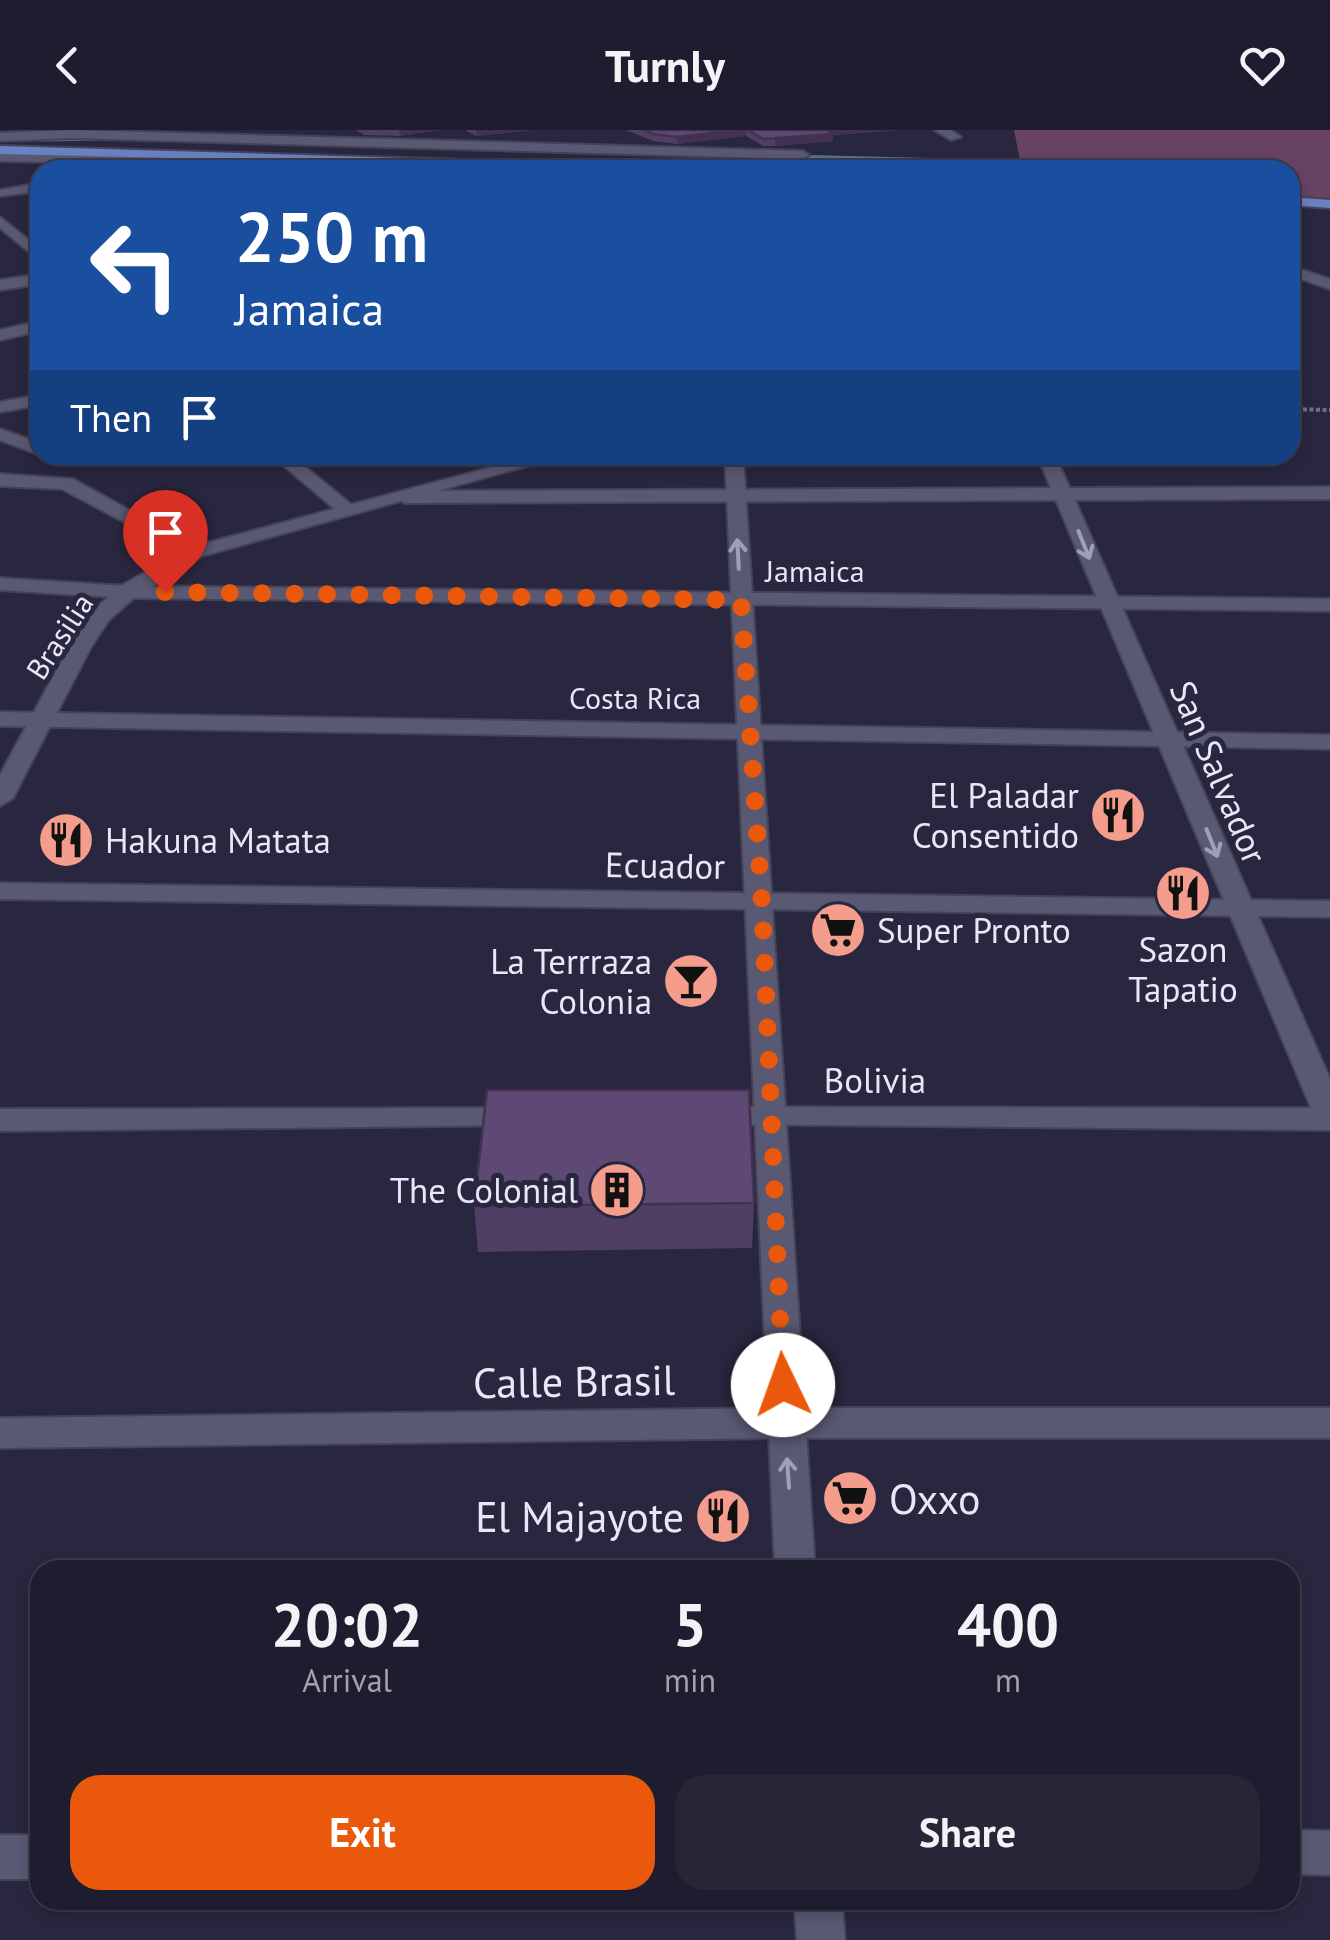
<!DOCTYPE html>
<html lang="en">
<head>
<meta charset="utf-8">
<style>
	:root { --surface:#1e1d2f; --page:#262637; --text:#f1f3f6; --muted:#a1a2aa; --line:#3c3b4b; --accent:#ea580c }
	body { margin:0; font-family:"PT Sans",sans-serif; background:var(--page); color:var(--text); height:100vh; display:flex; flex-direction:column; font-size:38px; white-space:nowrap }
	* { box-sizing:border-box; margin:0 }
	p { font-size:32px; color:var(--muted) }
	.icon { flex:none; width:55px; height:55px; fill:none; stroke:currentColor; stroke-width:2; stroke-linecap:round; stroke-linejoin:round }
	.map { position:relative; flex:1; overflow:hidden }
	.drawer { position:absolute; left:30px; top:1430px; width:1270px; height:350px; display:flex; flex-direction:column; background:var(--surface); border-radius:30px; box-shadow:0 5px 15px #0003,0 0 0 2px var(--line) }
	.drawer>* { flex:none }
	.guide { position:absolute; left:30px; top:30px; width:1270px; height:305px; border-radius:30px; box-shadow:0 5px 15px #0003,0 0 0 2px var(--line); background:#1a4fa0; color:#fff; overflow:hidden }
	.pin { position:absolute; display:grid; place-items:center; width:85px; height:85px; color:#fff; margin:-102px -42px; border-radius:50% 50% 50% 0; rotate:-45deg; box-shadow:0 0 10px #0007 }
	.pin .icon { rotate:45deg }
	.me { position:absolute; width:110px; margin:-55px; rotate:357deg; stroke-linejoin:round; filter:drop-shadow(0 0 8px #0008) }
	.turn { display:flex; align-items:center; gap:35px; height:210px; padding:0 40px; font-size:45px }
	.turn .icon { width:130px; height:130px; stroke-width:2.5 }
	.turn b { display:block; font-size:70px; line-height:85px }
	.then { display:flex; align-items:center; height:95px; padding:0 40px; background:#0003; gap:20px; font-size:38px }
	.eta { display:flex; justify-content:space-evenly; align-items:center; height:170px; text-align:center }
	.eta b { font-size:60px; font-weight:600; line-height:70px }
	.primary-button { display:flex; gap:20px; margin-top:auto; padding:20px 40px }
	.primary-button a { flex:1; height:115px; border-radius:30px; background:var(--accent); color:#fff; font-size:40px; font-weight:600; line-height:115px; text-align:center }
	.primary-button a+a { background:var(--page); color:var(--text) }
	header { display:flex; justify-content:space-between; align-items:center; height:130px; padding:0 40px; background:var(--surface); font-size:45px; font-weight:600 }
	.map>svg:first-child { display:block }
	.forest { fill:#674265 }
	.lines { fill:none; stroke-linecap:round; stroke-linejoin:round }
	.stream { stroke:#52738e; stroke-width:5 }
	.service-casing { stroke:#444357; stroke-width:4 }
	.minor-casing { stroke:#444357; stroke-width:4 }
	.tertiary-casing { stroke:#444357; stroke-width:4 }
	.secondary-casing { stroke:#444357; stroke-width:4 }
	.primary-casing { stroke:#444357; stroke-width:4 }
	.path { stroke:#717085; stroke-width:4; stroke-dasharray:4 2.5; stroke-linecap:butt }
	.service { fill:#595973; fill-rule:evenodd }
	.minor { fill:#595973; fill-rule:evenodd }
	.tertiary { fill:#595973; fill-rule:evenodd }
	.secondary { fill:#595973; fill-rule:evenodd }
	.primary { fill:#6a82c2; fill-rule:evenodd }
	.wall { fill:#513e64 }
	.shaded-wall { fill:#423251 }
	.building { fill:#5e4874; stroke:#423251; stroke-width:2.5 }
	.oneway { stroke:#a0a0b5 }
	.route { stroke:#ea580c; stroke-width:18; stroke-dasharray:0 32.4 }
	.labels { text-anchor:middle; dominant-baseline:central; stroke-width:10; stroke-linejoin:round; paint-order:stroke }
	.far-street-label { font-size:30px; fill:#e7e7f7; stroke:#28273f }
	.street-label { font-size:35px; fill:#e7e7f7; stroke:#28273f }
	.poi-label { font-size:35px; fill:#e7e7f7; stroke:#28273f; text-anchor:end }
	.near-street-label { font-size:42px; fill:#e7e7f7; stroke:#28273f }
	.near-poi-label { font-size:42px; fill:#e7e7f7; stroke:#28273f; text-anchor:start }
</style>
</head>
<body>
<header><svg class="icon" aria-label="back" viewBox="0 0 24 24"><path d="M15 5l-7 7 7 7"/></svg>Turnly<svg class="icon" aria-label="heart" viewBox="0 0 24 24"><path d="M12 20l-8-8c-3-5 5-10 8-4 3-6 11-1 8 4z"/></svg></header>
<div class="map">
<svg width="1330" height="1810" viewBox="0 0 1330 1810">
	<rect width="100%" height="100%" fill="#28273f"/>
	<path class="forest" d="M1014 0H1330V71L1290 67V40H1022Z"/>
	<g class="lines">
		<g class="stream">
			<path d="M42 9 99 8"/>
			<path d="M792 27 988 32"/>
		</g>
		<g class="service-casing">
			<path id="service" d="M168 36 279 37 283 40H169Z"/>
		</g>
		<g class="minor-casing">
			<g id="minor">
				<path d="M71 0 803 21 809 25 803 29 71 8 0 11V3Z"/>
				<path d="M935 0H950L961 7 951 10Z"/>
				<path d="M0 23 444 36 450 40 0 31Z"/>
				<path d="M40 53V61L0 66V60Z"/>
				<path d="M0 87 40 119V131L0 98Z"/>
				<path d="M1290 136 1330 149V159L1290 145Z"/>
				<path d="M40 144V154L0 160V150Z"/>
				<path d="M40 191V201L0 210V200Z"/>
				<path d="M40 265V275L0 282V272Z"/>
				<path d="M0 299 40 313V325L0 310Z"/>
				<path d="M271 325H291L360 382 343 386Z"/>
				<path d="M0 344 73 349 205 422 188 426 62 359 0 356Z"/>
				<path d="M1330 357V369L405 373 395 367 405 361Z"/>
				<path d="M0 448 127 456 1330 469V481L127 468 0 460Z"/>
				<path d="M0 582 1330 605V619L0 596Z"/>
				<path d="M0 753 1330 771V787L0 769Z"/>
				<path d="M708 977 1330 978V1000L697 994 692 987 697 980Z"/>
				<path d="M522 978 533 981 538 988 533 995 0 1001V979Z"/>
				<path d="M785 1278H1330V1308H785L0 1318V1288Z"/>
			</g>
		</g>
		<g class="tertiary-casing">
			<g id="tertiary">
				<path d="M299 25H307L331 40H315L299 31Z"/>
				<path d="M537 325H567L202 426 135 467 109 490 91 517 13 668 0 676V645L69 517 93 481 119 457 188 418Z"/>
				<path d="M725 325H743L815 1440H775Z"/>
				<path d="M1037 325H1055L1330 949V995L1319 992 1314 985Z"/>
				<path d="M794 1770H842L845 1810H797Z"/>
			</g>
		</g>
		<g class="secondary-casing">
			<g id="secondary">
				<path d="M1290 1700 1330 1701V1745L1290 1744Z"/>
				<rect x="0" y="1705" width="40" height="44"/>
			</g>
		</g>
		<g class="primary-casing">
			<g id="primary">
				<path d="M0 16 673 36 679 40 0 24Z"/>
				<path d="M1290 67 1330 70V78L1290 75Z"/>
			</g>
		</g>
		<path class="path" d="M1290 279 1330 280"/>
		<use href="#service" class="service"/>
		<use href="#minor" class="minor"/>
		<use href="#tertiary" class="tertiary"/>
		<use href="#secondary" class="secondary"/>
		<use href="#primary" class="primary"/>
	</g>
	<g class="wall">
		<path d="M356 0H440L400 6 364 5Z"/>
		<path d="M465 0H535L476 6Z"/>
		<path d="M626 0H900L833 5V11L775 16H763L746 6 677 14 653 11Z"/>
		<path d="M754 1073 752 1118 478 1122 474 1076Z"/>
	</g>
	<g class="shaded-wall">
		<path d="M399 0H440L400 6Z"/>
		<path d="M476 0H535L476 6Z"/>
		<path d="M737 0H746V6L677 14V7Z"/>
		<path d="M825 0H900L833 5V11L775 16V9Z"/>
	</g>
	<g class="building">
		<path d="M644 0H737L677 7 653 4Z"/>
		<path d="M748 0H826L833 4 763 9Z"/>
		<path d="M487 960H749L754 1073 474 1076Z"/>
	</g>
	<defs><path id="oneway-shaft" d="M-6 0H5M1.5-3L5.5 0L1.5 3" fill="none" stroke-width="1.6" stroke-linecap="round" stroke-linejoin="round" transform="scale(2.5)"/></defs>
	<g class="oneway">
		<use href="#oneway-shaft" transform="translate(1084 415) rotate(68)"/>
		<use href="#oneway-shaft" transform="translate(738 424) rotate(-93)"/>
		<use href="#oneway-shaft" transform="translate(1212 713) rotate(68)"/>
		<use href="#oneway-shaft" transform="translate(788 1343) rotate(-94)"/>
	</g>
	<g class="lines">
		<path class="route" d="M165 462 741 470 762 773 783 1255"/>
	</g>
	<defs>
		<g id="restaurant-disc" transform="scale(2.875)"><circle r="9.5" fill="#f49d8c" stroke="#28273f"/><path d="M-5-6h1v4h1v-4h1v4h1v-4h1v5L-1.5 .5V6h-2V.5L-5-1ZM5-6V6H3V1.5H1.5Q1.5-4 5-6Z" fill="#111"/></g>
		<g id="supermarket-disc" transform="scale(2.875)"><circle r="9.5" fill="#f49d8c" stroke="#28273f"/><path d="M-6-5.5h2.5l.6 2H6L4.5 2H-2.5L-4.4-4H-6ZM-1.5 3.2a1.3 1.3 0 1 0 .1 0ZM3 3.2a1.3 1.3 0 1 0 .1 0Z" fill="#111"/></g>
		<g id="bar-disc" transform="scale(2.875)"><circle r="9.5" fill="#f49d8c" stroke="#28273f"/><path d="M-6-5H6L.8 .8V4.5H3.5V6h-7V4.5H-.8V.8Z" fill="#111"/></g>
		<g id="building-disc" transform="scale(2.875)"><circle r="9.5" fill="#f49d8c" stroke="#28273f"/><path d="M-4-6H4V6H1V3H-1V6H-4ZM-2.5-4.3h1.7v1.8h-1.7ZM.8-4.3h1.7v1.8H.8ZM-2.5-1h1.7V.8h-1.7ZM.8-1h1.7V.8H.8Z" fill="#111"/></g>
	</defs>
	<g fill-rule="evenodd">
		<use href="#restaurant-disc" x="1118" y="685"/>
		<use href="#restaurant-disc" x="66" y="710"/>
		<use href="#restaurant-disc" x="1183" y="763"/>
		<use href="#supermarket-disc" x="838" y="800"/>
		<use href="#bar-disc" x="691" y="851"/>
		<use href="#building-disc" x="617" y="1060"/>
		<use href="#supermarket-disc" x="850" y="1368"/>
		<use href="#restaurant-disc" x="723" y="1386"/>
	</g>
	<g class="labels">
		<g class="far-street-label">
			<text x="815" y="440">Jamaica</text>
			<text transform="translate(59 506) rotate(-57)">Brasilia</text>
			<text x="635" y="567">Costa Rica</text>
		</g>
		<g class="street-label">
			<text transform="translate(1219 642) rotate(67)">San Salvador</text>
			<text transform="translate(665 735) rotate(1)">Ecuador</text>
			<text x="875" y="950">Bolivia</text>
		</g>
		<g class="poi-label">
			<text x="1079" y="665">El Paladar<tspan x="1079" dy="40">Consentido</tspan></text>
			<text x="105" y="710" text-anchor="start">Hakuna Matata</text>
			<text x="877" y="800" text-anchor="start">Super Pronto</text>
			<text x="1183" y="819" text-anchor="middle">Sazon<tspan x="1183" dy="40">Tapatio</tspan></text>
			<text x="652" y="831">La Terrraza<tspan x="652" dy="40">Colonia</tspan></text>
			<text x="578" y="1060">The Colonial</text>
		</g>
		<g class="near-street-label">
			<text transform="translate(574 1251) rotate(-1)">Calle Brasil</text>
		</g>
		<g class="near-poi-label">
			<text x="889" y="1368">Oxxo</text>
			<text x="684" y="1386" text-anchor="end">El Majayote</text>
		</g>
	</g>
</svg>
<div class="pin" style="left:165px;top:462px;background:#d93025"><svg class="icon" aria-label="arrive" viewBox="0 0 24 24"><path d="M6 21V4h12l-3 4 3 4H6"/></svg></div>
<svg class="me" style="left:783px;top:1255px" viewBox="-20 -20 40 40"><circle r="19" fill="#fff"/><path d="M0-13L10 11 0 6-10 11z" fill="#ea580c"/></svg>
<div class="guide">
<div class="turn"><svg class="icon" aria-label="left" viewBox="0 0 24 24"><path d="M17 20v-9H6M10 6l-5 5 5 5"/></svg><div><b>250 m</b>Jamaica</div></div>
<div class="then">Then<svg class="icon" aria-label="arrive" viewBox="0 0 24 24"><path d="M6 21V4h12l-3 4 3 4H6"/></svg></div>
</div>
<section class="drawer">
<div class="eta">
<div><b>20:02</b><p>Arrival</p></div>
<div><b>5</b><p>min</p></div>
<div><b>400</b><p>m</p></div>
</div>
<div class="primary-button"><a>Exit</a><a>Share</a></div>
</section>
</div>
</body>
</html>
